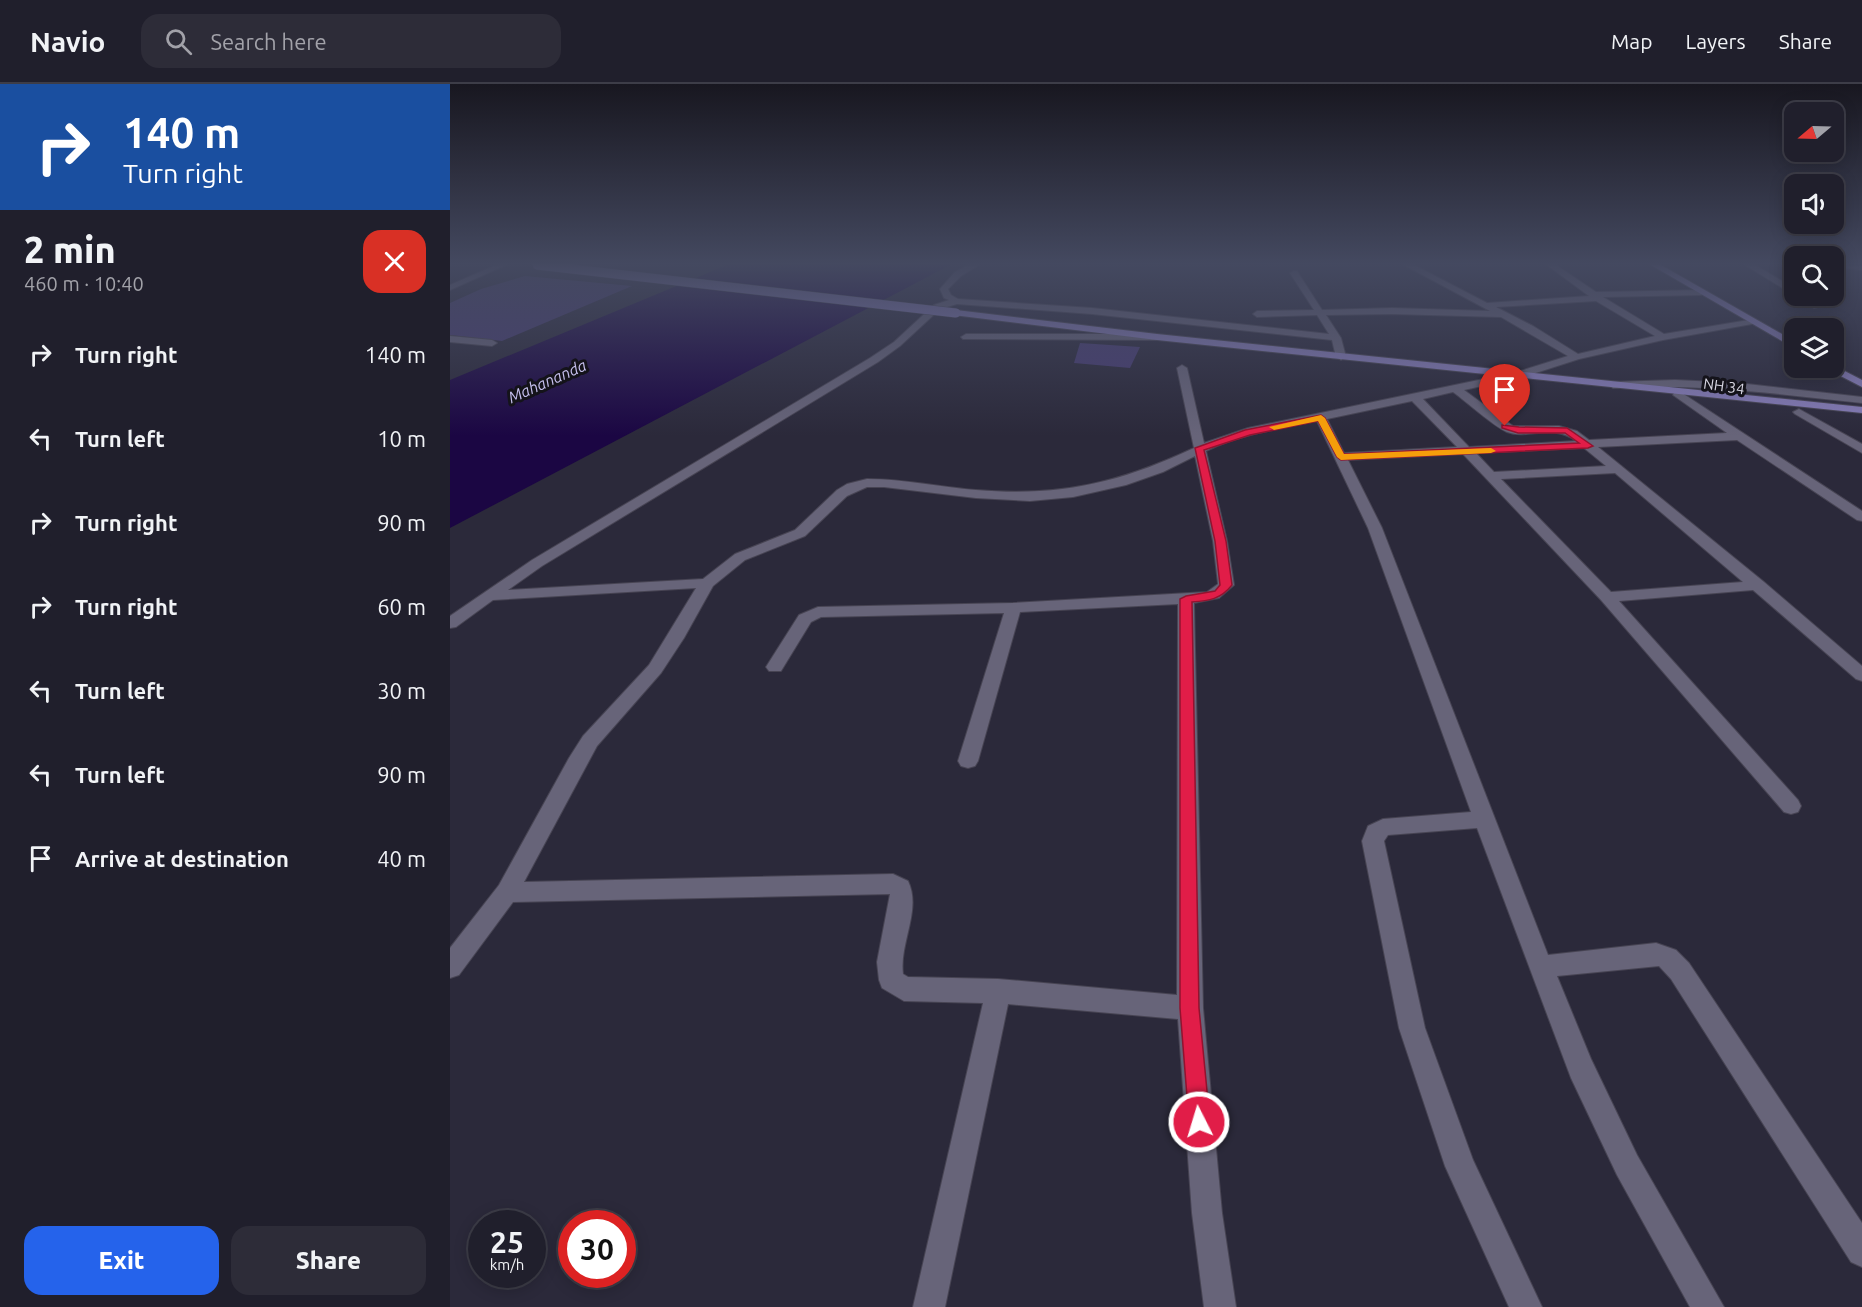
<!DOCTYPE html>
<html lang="en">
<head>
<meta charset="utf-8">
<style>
	:root { --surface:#201f2c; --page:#2d2c38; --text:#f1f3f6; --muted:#a2a2a9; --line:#3d3d48; --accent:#2563eb }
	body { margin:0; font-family:Ubuntu,sans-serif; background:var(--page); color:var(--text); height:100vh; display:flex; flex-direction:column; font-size:22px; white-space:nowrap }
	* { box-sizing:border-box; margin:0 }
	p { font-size:20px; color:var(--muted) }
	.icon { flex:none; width:33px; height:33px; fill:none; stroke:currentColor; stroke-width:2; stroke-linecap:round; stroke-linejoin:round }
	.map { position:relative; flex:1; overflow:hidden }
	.drawer { display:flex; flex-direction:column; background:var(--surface); width:450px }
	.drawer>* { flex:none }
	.top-card { background:#1a4fa0; color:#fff; overflow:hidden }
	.needle { width:39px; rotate:251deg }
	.buttons { position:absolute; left:1334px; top:18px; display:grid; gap:12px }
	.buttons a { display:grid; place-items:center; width:60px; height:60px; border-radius:12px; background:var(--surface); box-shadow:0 3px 15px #0003,0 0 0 2px var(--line); font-size:30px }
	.speed { position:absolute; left:18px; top:1126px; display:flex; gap:12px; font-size:30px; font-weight:700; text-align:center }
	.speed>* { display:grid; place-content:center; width:78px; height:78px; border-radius:50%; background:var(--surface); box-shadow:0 3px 15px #0003,0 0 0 2px var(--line); line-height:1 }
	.speed small { font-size:15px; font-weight:400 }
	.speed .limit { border:9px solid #d22; background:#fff; color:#111 }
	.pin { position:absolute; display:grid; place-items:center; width:51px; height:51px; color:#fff; margin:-62px -26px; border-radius:50% 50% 50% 0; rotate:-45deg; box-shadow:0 0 6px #0007 }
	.pin .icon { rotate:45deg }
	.me { position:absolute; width:66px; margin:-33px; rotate:355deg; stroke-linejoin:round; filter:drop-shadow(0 0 4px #0008) }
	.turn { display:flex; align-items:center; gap:21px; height:126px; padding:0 24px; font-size:27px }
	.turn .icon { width:78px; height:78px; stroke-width:2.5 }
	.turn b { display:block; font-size:42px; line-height:51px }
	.round { display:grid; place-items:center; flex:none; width:63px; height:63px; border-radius:18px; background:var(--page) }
	.head { display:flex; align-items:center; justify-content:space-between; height:102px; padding:0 24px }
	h1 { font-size:36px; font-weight:800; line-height:45px }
	.primary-button { display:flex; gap:12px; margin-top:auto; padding:12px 24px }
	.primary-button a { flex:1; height:69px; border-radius:18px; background:var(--accent); color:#fff; font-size:24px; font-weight:800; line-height:69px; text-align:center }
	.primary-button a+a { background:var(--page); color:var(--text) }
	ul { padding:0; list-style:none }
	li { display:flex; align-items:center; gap:18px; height:84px; padding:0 24px }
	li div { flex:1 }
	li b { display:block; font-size:22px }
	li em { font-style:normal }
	header { display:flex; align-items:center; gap:36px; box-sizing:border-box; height:84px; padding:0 30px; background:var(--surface); border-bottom:2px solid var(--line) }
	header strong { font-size:28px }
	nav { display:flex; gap:33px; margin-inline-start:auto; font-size:21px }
	.search { width:420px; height:54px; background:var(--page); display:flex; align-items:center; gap:15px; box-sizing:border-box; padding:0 21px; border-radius:18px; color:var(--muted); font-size:22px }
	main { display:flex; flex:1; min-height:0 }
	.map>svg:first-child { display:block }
	.green { fill:#473c72 }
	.water { fill:#1b0643 }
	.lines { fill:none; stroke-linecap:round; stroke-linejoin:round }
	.minor-casing { stroke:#474453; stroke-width:2 }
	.major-casing { stroke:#474453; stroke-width:2 }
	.minor { fill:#676479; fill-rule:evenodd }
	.major { fill:#877db9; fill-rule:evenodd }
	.major-bridge-casing { stroke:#474453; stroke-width:10; stroke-linecap:butt }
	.major-bridge { stroke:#877db9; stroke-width:9 }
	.route { fill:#e11d48; stroke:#92132f; stroke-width:1.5 }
	.slow { fill:#f59e0b }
	.labels { text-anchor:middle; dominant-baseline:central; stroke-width:6; stroke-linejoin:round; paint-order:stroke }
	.far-street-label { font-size:15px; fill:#d8d7e3; stroke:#14131a }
	.far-water-label { font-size:16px; font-style:italic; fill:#c6c0ee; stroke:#14131a }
</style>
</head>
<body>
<header>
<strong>Navio</strong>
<div class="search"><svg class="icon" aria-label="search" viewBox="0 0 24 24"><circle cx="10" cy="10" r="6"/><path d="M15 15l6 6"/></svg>Search here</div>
<nav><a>Map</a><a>Layers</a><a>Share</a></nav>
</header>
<main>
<section class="drawer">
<div class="top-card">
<div class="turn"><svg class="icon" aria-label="right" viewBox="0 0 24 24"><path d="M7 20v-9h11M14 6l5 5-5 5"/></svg><div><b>140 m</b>Turn right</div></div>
</div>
<div class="head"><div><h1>2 min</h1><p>460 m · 10:40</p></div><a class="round" style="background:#d93025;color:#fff"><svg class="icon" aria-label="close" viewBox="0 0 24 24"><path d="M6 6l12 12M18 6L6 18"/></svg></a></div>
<ul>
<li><svg class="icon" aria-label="right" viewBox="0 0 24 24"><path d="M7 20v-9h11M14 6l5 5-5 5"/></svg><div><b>Turn right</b></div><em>140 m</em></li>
<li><svg class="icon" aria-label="left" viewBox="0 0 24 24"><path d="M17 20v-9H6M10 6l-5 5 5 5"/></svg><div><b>Turn left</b></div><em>10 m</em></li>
<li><svg class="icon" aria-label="right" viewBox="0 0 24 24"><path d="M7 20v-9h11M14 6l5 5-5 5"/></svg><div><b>Turn right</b></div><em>90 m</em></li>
<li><svg class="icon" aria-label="right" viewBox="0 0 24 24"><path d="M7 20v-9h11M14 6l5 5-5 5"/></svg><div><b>Turn right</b></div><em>60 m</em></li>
<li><svg class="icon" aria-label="left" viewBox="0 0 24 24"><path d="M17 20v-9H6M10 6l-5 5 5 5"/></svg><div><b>Turn left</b></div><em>30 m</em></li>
<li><svg class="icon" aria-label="left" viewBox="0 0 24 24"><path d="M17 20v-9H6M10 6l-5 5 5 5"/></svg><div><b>Turn left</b></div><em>90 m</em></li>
<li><svg class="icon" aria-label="arrive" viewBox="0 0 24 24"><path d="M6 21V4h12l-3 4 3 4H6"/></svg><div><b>Arrive at destination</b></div><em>40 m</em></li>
</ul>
<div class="primary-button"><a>Exit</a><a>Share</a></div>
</section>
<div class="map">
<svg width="1412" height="1223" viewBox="0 0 1412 1223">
	<rect width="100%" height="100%" fill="#2b293a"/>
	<g class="green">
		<path d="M75 192 182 202 52 257 0 251V219L31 205Z"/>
		<path d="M630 259 690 263 680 284 624 279Z"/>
	</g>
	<path class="water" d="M277 181H500L0 444V296Z"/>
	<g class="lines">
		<g class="minor-casing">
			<g id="minor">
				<path d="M46 181H56L0 206V201Z"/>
				<path d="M519 181H529L511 192 498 205 501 211 508 215 642 224 879 250 867 231 807 233 803 230 807 227 864 226 840 189 844 187H847L872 226 942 224 1040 227 954 181H964L1037 219 1139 212 1097 181H1106L1146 208 1254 206 1255 208 1251 211 1153 213 1214 250 1305 235V239L1302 240 1213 256 1129 275 1073 293 1014 306 1063 342H1109L1127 347 1139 356 1277 349 1223 311 1224 309H1232L1412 427V437L1407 436 1287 356 1148 363 1314 498 1412 582V597L1406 595 1303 506 1169 517 1348 716 1351 722 1348 728 1341 730 1334 728 1151 516 1013 370 898 376 932 444 1098 871 1206 859 1226 866 1239 879 1412 1139V1183L1401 1178 1221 895 1209 882 1107 892 1141 975 1187 1071 1274 1223H1240L1167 1091 1121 994 1027 744 938 751 934 757 975 944 1023 1076 1092 1223H1059L995 1082 949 944 912 757 918 742 933 735 1021 728 918 444 867 337C829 345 791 350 756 367L777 457 784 501 769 514 744 519 753 924 772 1129 786 1223H754L742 1129 728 935 558 920 495 1223H463L533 919 454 917 432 904 429 896 427 878 440 810 63 818 9 891 0 894V864L49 801 119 674 133 652 199 581 246 504 43 516 6 543 0 544V532L82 476 420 274 444 258 484 221 499 216 494 214 490 205 505 188ZM1146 217 1205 252 1128 270 1083 242 1046 223ZM507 220 642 230 882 256 886 273 891 276 896 273 891 254 876 231 942 230 1051 233 1118 272 1067 288 798 344 754 359 737 284 732 281 727 284 744 364C669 399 610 413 526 406 490 403 454 395 417 395L397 400 387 406 345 446 285 470 253 495 58 506 92 482 428 278 450 262 490 225ZM1003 308C1017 318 1043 342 1057 348 1078 356 1103 339 1126 357L1019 363 973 315ZM962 317 1007 363 894 369 877 335ZM1134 364 1156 382 1044 388 1026 369ZM745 372 763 457 768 500 757 508 563 519 368 523 349 531 316 583 319 587H331L361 538 371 533 554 529 508 677 511 682 518 684 525 682 528 677 570 528 728 520 727 911 548 895 458 893 453 890C449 859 472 826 458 797L443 790 74 798 147 662 211 589 234 554 263 502 295 476 355 452 397 412 417 403H434L526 414 580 417 623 413 676 401 713 388ZM1165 389 1293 498 1161 508 1051 395Z"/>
				<path d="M1295 181H1305L1344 204V211Z"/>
				<path d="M1383 181 1412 182V186L1383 183Z"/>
				<path d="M1345 212H1354L1371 222 1364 224Z"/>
				<path d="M516 250H707L712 253 707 256 513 255 511 253Z"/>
				<path d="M0 252 42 256 47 259 42 262 0 258Z"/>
				<path d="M1225 296 1288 299 1412 313V319C1329 310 1247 299 1163 304L1158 301 1163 298Z"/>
				<path d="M1349 325 1412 360V369L1345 330 1343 328Z"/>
			</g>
		</g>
		<g class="major-casing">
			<g id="major">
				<path d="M1201 181H1211L1344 257V264Z"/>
				<path d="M506 226 707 250 1412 323V329L707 256 503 231V227Z"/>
				<path d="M1383 281 1412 296V303L1379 286 1378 284H1383Z"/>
			</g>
		</g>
		<use href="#minor" class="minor"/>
		<use href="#major" class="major"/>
		<g class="major-bridge-casing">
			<path id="major-bridge" d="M87 181 506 229"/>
		</g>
		<use href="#major-bridge" class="major-bridge"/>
	</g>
	<linearGradient id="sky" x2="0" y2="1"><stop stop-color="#181720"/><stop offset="0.51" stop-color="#444960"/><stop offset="1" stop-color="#444960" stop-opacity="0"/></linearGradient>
	<rect width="1412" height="352" fill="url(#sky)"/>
	<path class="route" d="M871 331 875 334 894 370 1129 359 1115 349H1068L1052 344V341L1069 343 1117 344 1143 362 1138 364 891 376 887 373 868 337 800 351 754 366 776 457 782 501C771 515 759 517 742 518L749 924 760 1038 757 1045 749 1049 742 1045 739 1038 730 924V515L736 512 765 507 770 501 765 457 745 364 795 346Z"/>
	<path class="slow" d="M871 331 875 334 894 370 1041 364 1046 367 1041 369 891 376 887 373 868 337 824 346 819 343Z"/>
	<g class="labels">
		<g class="far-street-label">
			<text transform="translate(1274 302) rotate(8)">NH 34</text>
		</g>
		<g class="far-water-label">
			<text transform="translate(97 297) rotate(-24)">Mahananda</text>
		</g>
	</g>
</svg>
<div class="buttons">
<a><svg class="needle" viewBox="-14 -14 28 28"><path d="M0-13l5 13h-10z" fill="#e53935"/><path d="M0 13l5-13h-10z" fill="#a2a2a9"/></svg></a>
<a><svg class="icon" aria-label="sound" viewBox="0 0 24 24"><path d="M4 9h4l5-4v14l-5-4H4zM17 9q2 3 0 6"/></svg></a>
<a><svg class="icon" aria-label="search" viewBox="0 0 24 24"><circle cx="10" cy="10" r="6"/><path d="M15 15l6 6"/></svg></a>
<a><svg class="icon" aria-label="layers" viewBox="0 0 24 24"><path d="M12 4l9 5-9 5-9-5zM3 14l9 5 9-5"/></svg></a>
</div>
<div class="speed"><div>25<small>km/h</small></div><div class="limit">30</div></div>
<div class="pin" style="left:1055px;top:342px;background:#d93025"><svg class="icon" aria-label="arrive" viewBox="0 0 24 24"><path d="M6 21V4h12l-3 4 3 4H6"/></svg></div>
<svg class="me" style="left:749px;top:1038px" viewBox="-20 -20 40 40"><circle r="17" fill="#e11d48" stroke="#fff" stroke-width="3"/><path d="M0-11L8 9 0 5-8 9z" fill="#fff"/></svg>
</div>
</main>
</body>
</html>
